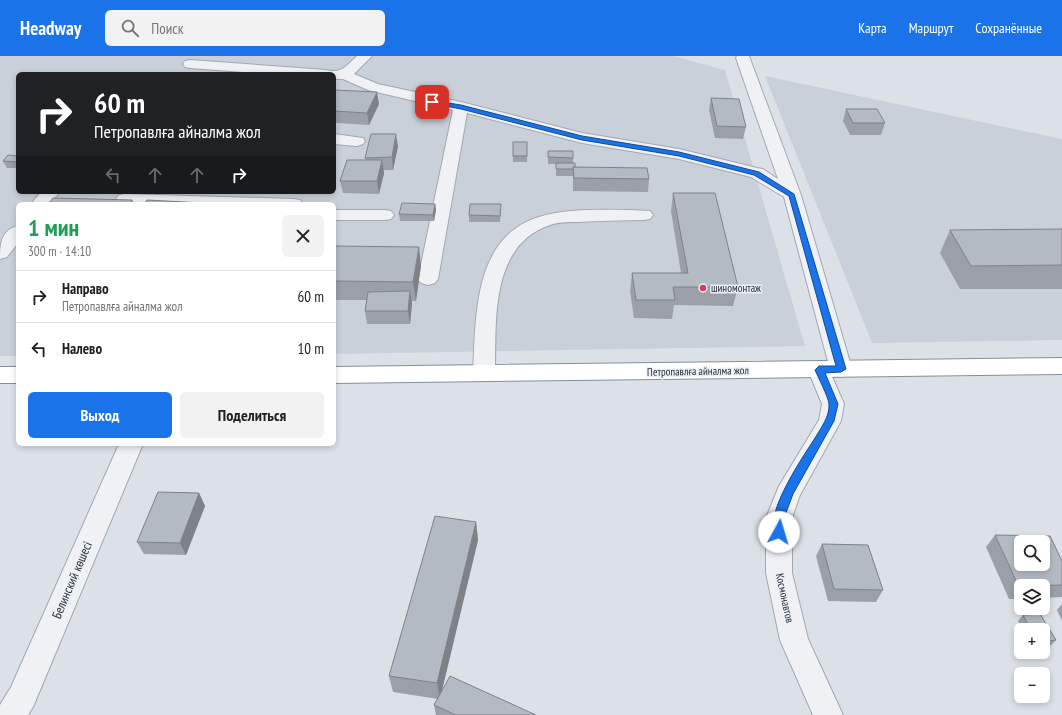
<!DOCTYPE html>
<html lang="ru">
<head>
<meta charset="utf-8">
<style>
	:root { --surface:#fff; --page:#f2f2f2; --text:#202124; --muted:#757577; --line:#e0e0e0; --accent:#1a73e8 }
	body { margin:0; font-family:"PT Sans Narrow",sans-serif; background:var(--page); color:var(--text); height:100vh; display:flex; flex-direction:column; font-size:15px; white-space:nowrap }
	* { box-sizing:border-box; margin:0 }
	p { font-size:13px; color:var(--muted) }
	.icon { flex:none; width:22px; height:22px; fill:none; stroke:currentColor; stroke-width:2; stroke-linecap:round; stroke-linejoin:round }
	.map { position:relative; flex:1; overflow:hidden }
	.side { position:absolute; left:16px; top:146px; width:320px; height:244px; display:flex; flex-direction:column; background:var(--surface); border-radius:6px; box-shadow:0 2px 6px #0003 }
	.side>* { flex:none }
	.top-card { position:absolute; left:16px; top:16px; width:320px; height:122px; border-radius:6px; box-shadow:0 2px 6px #0003; background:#202124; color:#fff; overflow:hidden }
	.fabs { position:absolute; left:1014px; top:479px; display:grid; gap:8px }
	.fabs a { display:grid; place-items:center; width:36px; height:36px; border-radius:6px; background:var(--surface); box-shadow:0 2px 6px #0003; font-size:20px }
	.pin { position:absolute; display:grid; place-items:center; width:34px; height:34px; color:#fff; margin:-17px; border-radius:8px; box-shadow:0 2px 6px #0006 }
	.me { position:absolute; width:44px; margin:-22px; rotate:6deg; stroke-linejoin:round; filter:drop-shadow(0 0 3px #0008) }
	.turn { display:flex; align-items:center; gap:14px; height:84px; padding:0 12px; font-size:18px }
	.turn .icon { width:52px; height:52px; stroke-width:2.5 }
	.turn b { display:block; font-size:28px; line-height:34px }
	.lanes { display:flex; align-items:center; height:38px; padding:0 12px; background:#0003; justify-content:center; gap:20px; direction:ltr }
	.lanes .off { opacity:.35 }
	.round { display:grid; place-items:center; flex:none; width:42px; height:42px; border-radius:6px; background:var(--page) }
	.headline { display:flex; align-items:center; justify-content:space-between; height:68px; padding:0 12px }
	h1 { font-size:24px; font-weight:700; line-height:30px; color:#1e9e55 }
	.primary-button { display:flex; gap:8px; margin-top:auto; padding:8px 12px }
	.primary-button a { flex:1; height:46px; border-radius:6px; background:var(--accent); color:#fff; font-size:16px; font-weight:700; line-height:46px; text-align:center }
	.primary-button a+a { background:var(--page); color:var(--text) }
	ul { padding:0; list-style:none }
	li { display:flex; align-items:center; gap:12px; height:52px; padding:0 12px; border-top:1px solid var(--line) }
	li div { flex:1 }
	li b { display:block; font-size:15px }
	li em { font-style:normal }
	header { display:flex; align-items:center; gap:24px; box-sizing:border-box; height:56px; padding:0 20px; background:var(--accent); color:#fff }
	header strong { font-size:19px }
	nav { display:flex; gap:22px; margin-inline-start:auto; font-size:14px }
	.search { width:280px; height:36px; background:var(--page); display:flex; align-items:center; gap:10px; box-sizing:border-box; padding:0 14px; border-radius:6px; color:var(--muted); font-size:15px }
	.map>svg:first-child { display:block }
	.built { fill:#cad0d9; fill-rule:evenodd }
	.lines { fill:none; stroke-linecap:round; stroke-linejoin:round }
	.minor-casing { stroke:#a2a8b1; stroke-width:2 }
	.highway-casing { stroke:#848f9d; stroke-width:2 }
	.minor { fill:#eff1f5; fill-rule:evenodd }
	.highway { fill:#fff; fill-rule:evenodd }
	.wall { fill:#9ba0a8 }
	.shaded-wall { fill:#7e8288 }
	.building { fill:#b4bac3; stroke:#7e8288; fill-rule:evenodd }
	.route { fill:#1a73e8; stroke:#114b97 }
	.poi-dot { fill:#ce3f5a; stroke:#ecf0f4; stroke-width:1.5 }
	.labels { text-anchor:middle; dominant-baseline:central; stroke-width:3; stroke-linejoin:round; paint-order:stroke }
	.poi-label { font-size:11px; fill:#262f3d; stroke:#ecf0f4; text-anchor:start }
	.street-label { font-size:11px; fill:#262f3d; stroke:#ecf0f4 }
	.near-street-label { font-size:13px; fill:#262f3d; stroke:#ecf0f4 }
</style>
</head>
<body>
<header>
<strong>Headway</strong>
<div class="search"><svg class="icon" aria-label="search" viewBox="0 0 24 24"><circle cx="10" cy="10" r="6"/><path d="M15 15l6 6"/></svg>Поиск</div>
<nav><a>Карта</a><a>Маршрут</a><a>Сохранённые</a></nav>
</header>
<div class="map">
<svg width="1062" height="659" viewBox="0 0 1062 659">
	<rect width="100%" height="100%" fill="#dce1e7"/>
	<g class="built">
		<path d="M0 0H673L725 14 805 290 334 298V148H18V300H0ZM18 18H334V136H18Z"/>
		<path d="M765 20 1062 83V284L872 287Z"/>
	</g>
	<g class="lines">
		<g class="minor-casing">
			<g id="minor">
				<path d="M357 0H372L354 18 378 28 461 46 582 77 679 93 757 112 763 113 778 123 736 2 737 0H749L801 139 852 313 849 318 841 321 833 318 830 313 784 141 751 121 679 103 582 87 467 57 438 223 435 227 428 229 421 227 418 223 453 54 368 34 343 23H334V18H268L190 12 185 11 183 8 185 5 190 4 326 14C342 18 346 10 357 0Z"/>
				<path d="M334 78 363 82 365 85 363 88 357 90 334 88Z"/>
				<path d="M41 136H56L58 138 49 148H31Z"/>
				<path d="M125 138 294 143 300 144 303 148H124L119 147 116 143 119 139Z"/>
				<path d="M334 154H385L391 155 394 159 391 163 385 164H334Z"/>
				<path d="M630 154 650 155 653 159 650 163 644 164C622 164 599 165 577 166 568 166 558 166 550 169 490 189 496 265 495 317L492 322 484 325 476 322 473 317C476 261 473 181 539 161 568 152 600 154 630 154Z"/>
				<path d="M18 170V187L7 201 0 203C0 188 1 174 18 170Z"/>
				<path d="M819 306 827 309 844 348 841 365 800 439 792 462V517L808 583 843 659H813L780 584 766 517V462L779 430 819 364 822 348 808 314 811 309Z"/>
				<path d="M119 388H143L33 651 28 659H0V649L11 631Z"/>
			</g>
		</g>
		<g class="highway-casing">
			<g id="highway">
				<path d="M1062 302V318L334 327V311Z"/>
				<rect x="0" y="311" width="18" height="16"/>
			</g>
		</g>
		<use href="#minor" class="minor"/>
		<use href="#highway" class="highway"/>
	</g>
	<g class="wall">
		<path d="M334 34 379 48 369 69 336 67 335 62H334Z"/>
		<path d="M711 42 746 71 743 83 715 82 709 54Z"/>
		<path d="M846 53 885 67 881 79H850L843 65Z"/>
		<path d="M527 86V106H513V100Z"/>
		<path d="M398 90 393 114H383L384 117 379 138 343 137 340 125 365 104V102Z"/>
		<path d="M548 95 573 102V107L575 111 649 123 648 136 573 135V120H556V108H548Z"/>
		<path d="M18 100V112H7L3 105Z"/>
		<path d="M673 137 738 231 733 250 674 249 672 263 634 262 630 235 632 217H681L671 155Z"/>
		<path d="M435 148 436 154 434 165H400L399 158Z"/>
		<path d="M501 154 500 166H469V159Z"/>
		<path d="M1062 173V233H960L940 197 950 174Z"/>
		<path d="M334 190 421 209 416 245H412V248L410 268H367L365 255 367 244H334Z"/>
		<path d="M199 437 205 450 186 499 144 498 137 486Z"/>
		<path d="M476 466 478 484 441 636 536 659H436L434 649 438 643 393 636 389 620Z"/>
		<path d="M995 479 1062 505V541L1043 542V530H1021V543H1009L986 491Z"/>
		<path d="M822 488 883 534 876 546 828 545 816 500Z"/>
		<path d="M1062 548V565L1057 554Z"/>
		<path d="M1040 558 1056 584 1050 590 1043 591V574H1023L1018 565 1023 559Z"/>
	</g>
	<g class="shaded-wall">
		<path d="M377 36 379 48 369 69 367 57Z"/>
		<path d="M396 78 398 90 393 114 392 101Z"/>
		<path d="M382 104 384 117 379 138 377 125Z"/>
		<path d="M132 144 134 148H130Z"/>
		<path d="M435 148 436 154 434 165 433 159Z"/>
		<path d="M419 191 421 209 416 245 413 226Z"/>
		<path d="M410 235 412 248 410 268 408 255Z"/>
		<path d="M199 437 205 450 186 499 180 487Z"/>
		<path d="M476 466 478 484 440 643 437 627Z"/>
	</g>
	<g class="building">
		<path d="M334 34 377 36 367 57 334 55 336 50H334Z"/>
		<path d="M711 42 739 43 746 71 717 70Z"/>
		<path d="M846 53H877L885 67H853Z"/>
		<path d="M371 78H396L392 101 365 102Z"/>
		<rect x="513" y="86" width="14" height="14"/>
		<path d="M548 95H573V102L548 101Z"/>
		<path d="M8 99 18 100V106L3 105Z"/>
		<path d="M347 104H382L377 125H340Z"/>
		<path d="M556 107H575V111H573L574 113H556Z"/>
		<path d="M573 111 647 112 649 123 574 122Z"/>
		<path d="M673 137H715L738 231H673L675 244H636L632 217H688Z"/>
		<path d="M53 142 132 144 130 148H48Z"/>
		<path d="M147 144 222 148H144Z"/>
		<path d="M402 147 435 148 433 159 399 158Z"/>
		<path d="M470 148H501L500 160 469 159Z"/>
		<path d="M1062 173V209L971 210 950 174Z"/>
		<path d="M334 190 419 191 413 226 334 225Z"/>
		<path d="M410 235 408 255H365L368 236Z"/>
		<path d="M158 436 199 437 180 487 137 486Z"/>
		<path d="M435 460 476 466 437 627 389 620Z"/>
		<path d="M995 479 1050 480 1062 505V529L1021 530V531H1019ZM1021 486H1043V508H1021Z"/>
		<path d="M822 488 868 489 883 534 834 533Z"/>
		<path d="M1040 558 1056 584 1043 586V574H1031L1023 559Z"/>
		<path d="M450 620 536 659H456L434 649Z"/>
	</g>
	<path class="route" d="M430 44 461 49 582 80 679 96 759 116 794 138 846 313 841 316 825 317 838 348 834 365 793 438 784 462V476L783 479 779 480 775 479C764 457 803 401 815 382 821 372 830 360 829 348 828 340 818 321 815 314L819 310H836L789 140 754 119 679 100 582 84 461 53 430 47Z"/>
	<circle class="poi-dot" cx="703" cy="232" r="4"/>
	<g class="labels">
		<g class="poi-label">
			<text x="711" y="232">шиномонтаж</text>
		</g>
		<g class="street-label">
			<text transform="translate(698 315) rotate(-1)">Петропавлға айналма жол</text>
			<text transform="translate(785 542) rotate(78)">Космонавтов</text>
		</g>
		<g class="near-street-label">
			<text transform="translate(72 524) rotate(-67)">Белинский көшесі</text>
		</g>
	</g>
</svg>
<div class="fabs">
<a><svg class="icon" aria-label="search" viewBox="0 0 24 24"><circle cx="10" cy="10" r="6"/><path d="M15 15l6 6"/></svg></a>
<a><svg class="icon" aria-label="layers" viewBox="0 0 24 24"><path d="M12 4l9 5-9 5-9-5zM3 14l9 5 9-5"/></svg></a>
<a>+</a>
<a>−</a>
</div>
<div class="pin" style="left:432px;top:46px;background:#d93025"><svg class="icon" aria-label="arrive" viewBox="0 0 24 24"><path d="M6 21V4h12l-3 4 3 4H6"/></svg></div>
<svg class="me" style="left:779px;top:476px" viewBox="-20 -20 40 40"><circle r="19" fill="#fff"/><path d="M0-13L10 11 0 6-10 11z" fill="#1a73e8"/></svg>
<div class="top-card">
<div class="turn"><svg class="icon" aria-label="right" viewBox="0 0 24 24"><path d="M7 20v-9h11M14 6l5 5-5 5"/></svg><div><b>60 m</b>Петропавлға айналма жол</div></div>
<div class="lanes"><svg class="icon off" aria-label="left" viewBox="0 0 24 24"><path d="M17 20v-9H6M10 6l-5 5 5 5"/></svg><svg class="icon off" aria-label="ahead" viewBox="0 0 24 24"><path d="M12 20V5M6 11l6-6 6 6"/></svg><svg class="icon off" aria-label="ahead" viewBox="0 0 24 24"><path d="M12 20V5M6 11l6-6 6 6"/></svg><svg class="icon" aria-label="right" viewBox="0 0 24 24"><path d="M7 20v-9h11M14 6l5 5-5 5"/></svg></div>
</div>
<section class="side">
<div class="headline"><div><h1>1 мин</h1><p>300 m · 14:10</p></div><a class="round"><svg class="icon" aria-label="close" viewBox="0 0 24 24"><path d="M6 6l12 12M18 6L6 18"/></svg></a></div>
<ul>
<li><svg class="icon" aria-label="right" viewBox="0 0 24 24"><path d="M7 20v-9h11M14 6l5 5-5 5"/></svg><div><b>Направо</b><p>Петропавлға айналма жол</p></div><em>60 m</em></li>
<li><svg class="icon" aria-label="left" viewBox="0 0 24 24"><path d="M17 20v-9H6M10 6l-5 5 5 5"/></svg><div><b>Налево</b></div><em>10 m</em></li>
</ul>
<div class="primary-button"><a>Выход</a><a>Поделиться</a></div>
</section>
</div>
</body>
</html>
